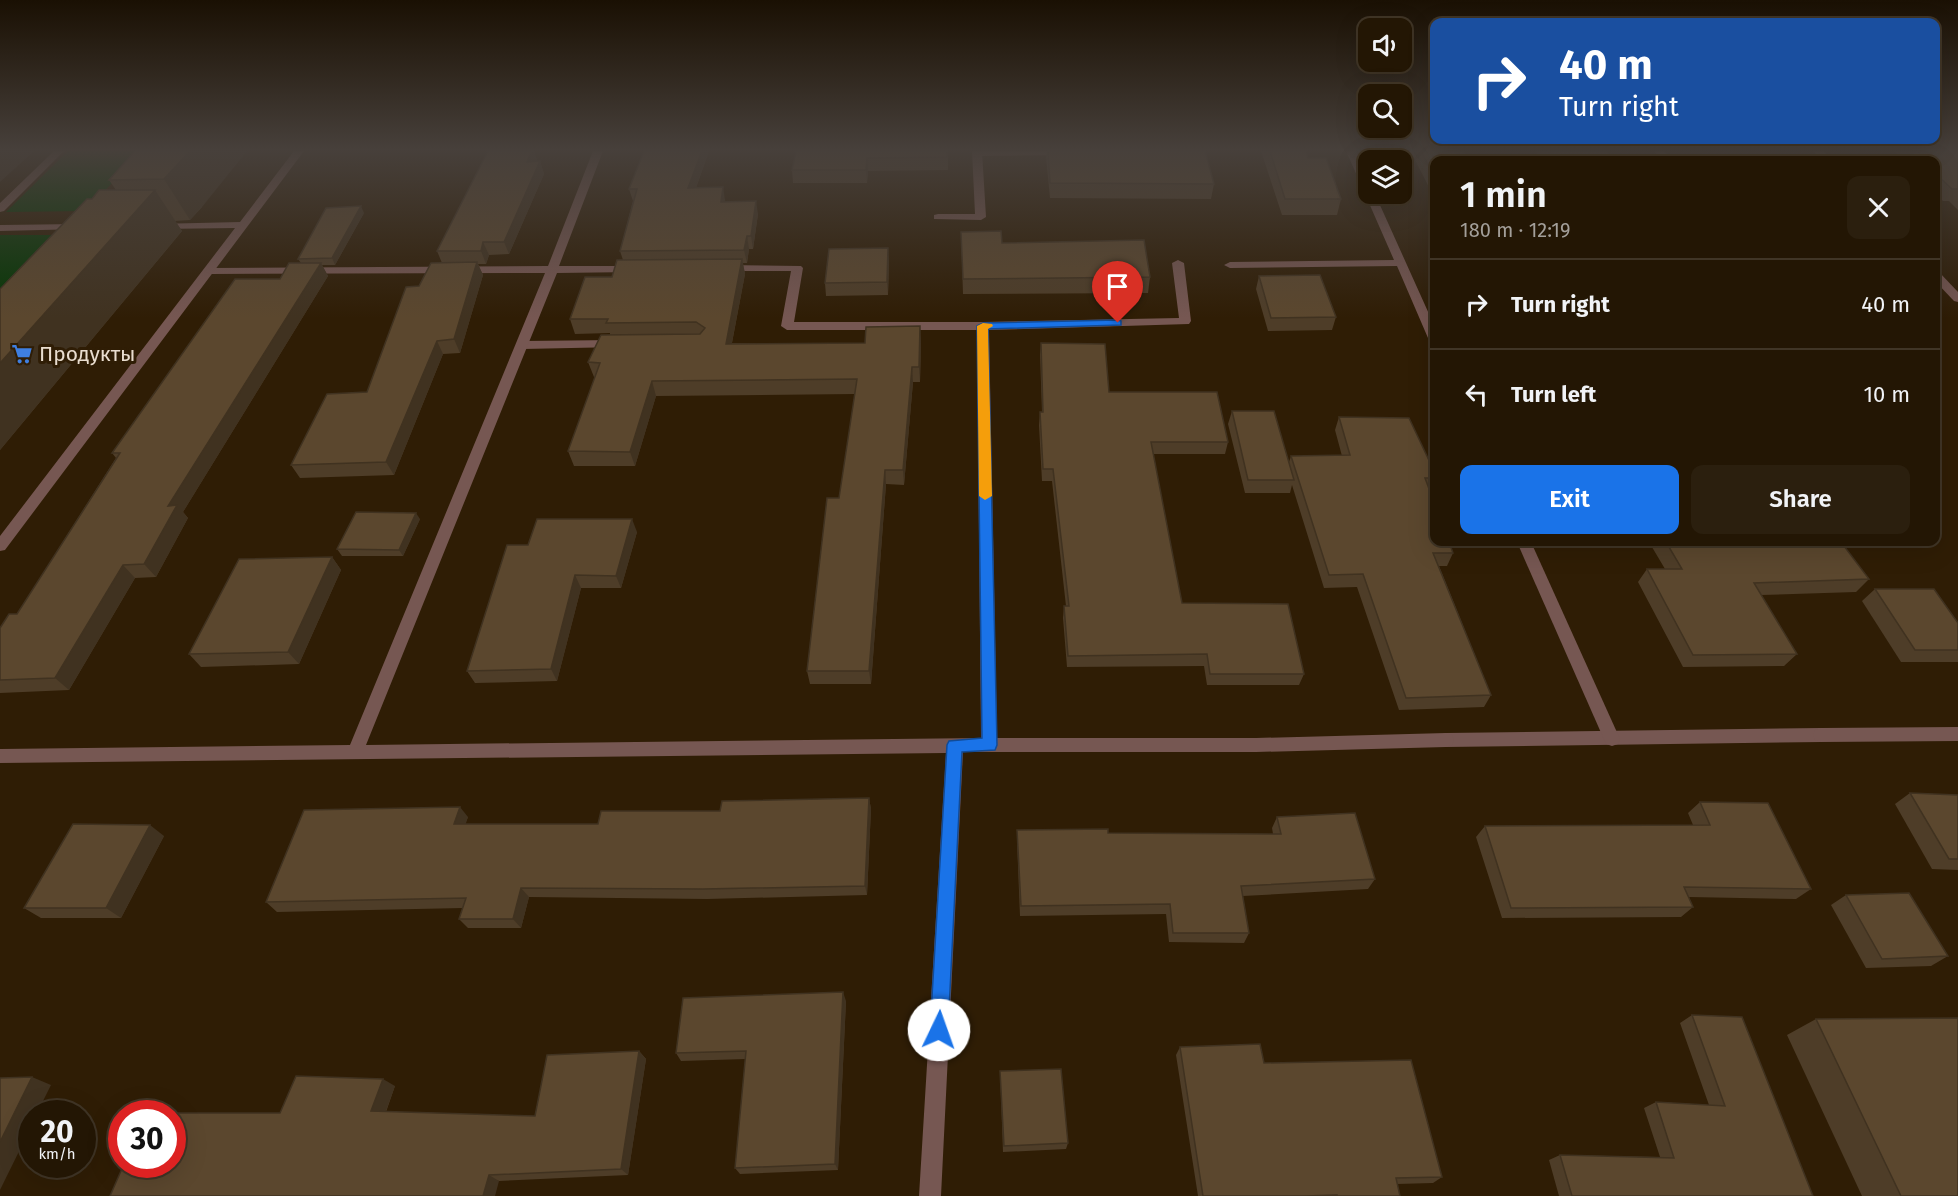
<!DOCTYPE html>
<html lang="en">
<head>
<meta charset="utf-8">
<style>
	:root { --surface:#231604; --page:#2b1f0e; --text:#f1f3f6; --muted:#a39f9a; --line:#403526; --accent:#1a73e8 }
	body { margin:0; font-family:"Fira Sans",sans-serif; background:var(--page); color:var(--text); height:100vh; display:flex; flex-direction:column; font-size:22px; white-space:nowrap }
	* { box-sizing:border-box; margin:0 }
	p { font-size:20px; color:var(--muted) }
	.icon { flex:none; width:33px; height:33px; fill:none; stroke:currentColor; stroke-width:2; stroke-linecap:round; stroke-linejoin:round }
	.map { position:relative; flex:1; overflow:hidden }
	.side { position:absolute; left:1430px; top:156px; width:510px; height:390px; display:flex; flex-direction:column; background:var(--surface); border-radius:12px; box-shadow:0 6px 24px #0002,0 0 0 2px var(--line) }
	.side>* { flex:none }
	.hud { position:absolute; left:1430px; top:18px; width:510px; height:126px; border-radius:12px; box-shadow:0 6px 24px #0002,0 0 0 2px var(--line); background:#1a4fa0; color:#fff; overflow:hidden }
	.buttons { position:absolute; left:1358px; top:18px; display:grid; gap:12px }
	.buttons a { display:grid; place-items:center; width:54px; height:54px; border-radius:12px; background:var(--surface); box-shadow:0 6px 24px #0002,0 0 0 2px var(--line); font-size:30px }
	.speed { position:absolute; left:18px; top:1100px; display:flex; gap:12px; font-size:30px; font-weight:700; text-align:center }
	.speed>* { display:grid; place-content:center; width:78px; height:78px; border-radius:50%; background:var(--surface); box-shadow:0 6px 24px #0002,0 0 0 2px var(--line); line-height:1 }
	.speed small { font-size:15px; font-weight:400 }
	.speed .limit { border:9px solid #d22; background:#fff; color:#111 }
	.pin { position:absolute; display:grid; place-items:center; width:51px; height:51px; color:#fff; margin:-62px -26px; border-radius:50% 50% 50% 0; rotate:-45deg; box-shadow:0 0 6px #0007 }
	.pin .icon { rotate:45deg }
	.me { position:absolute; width:66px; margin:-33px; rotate:3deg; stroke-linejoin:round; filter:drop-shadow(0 0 4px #0008) }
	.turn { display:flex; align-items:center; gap:21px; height:126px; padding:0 30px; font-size:27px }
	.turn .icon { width:78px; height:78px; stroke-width:2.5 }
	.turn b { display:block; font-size:42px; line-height:51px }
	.round { display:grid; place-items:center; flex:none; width:63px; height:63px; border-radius:12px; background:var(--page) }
	.overview { display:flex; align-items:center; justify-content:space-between; height:102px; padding:0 30px }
	h1 { font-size:36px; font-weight:600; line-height:45px }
	.primary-button { display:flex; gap:12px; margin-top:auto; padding:12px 30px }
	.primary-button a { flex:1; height:69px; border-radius:12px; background:var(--accent); color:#fff; font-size:24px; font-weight:600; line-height:69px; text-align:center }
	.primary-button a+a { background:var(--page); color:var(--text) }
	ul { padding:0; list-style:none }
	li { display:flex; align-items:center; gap:18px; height:90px; padding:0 30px; border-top:2px solid var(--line) }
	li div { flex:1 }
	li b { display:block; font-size:22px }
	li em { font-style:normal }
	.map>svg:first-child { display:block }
	.green { fill:#063705 }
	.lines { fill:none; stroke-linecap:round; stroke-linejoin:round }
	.lane { fill:#765752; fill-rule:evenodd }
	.street { fill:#765752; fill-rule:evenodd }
	.wall { fill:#4e3d28 }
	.shaded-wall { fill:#403220 }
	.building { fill:#5b472e; stroke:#403220; stroke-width:1.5 }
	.route { fill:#1a73e8; stroke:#114b97; stroke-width:1.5 }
	.slow { fill:#f59e0b }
	.labels { text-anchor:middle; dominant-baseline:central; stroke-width:6; stroke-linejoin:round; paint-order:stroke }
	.poi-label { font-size:21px; fill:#e9ddcf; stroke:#2f1d05; text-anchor:start }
</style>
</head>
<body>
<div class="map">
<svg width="1958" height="1196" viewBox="0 0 1958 1196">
	<rect width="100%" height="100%" fill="#2f1d05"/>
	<g class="green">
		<path d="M68 151H142L86 211 6 212Z"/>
		<path d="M0 235H63L0 301Z"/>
	</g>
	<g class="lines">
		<g class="lane">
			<path d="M54 151H64L4 211 0 212V203Z"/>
			<path d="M294 151H304L5 550 0 551V536L235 228 159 229 154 226 155 224 240 222Z"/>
			<path d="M974 151H1071L1072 152 1067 155 977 156 972 153Z"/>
			<path d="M78 224 83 227 82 229 0 231V225Z"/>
			<path d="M616 340 622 344 620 347 523 349 517 345 523 341Z"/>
			<path d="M1821 728 1827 730 1829 735 1827 740 1821 742 1446 747 1440 745 1438 740 1440 735 1446 733Z"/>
		</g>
		<g class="street">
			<path d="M593 151H603L559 266H634L640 269 634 272 557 273 366 745 981 738 977 330H787L781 326 791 271H724L718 268 724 265 801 266 803 268 794 322H983L1179 318 1172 263 1178 260 1184 263 1191 321 1189 324 989 330 997 738H1256L1446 733 1452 735 1454 740 1452 745 1446 747 1256 752H963L941 1196H919L946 753 0 763V749L350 745 545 273 210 274 204 271 210 268 548 266Z"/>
			<path d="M972 151H982L986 217 981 220 934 219V215L938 214H975Z"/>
			<path d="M1346 151H1356L1368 178V194H1375L1434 325V342L1428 338 1397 266 1230 268 1224 265 1230 262 1394 260 1365 194 1366 192 1363 189Z"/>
			<path d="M1654 151H1664L1672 160H1662Z"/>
			<path d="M1813 151H1823L1832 160H1822Z"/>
			<path d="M1935 271 1939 272 1958 292V302L1954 301 1935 281Z"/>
			<path d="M1517 542H1531L1620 739 1618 744 1612 746 1606 744Z"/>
			<path d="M1958 727V741L1821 742 1815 740 1813 735 1815 730 1821 728Z"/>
		</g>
	</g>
	<g class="wall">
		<path d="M135 151 202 207 190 220 175 221 182 231 0 450V289L116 190 109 180Z"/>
		<path d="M488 151H534L537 161H540L544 174 509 254 489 255 486 264H478L483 275 460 353 443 354 394 475 300 478 291 465 367 392 419 286 442 263 437 251Z"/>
		<path d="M709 151 696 188 725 200V202L758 214 753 249H749L747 263H743L745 274 732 343H865L921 341 920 382H913L904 485 886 484 871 684H810L807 671 839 498 855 394 656 396 635 466H574L568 451 595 377H594L588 362 610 335V333L575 334 570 319 612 277 623 260 620 251 633 201 629 189Z"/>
		<path d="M796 151H948V170L868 171 867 183H793L792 170Z"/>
		<path d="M1047 151H1205L1214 184 1211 199 1050 198 1046 157Z"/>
		<path d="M1261 151H1306L1308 158 1341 199 1337 215H1282Z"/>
		<path d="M1398 151H1463L1434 160V197L1413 156H1401Z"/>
		<path d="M1535 151H1606L1614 160H1542Z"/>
		<path d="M1894 151H1958V210L1949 201H1943L1935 194V160H1905Z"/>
		<path d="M364 213 335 265H322L328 276 183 512 188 518 156 577 135 578 69 690 0 693V628L17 614 116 458 112 453 280 279 301 263 298 259Z"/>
		<path d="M961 232 1002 243 1150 277 1148 293 963 294Z"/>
		<path d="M889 261 888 295 826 296 825 283Z"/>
		<path d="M1259 276 1336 317 1332 330 1268 331 1256 289Z"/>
		<path d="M1041 343 1109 392 1228 442 1225 454H1153L1182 603 1304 674 1299 685H1207L1204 666 1067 667 1063 618 1064 606H1066L1052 481H1042L1039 425 1040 412H1042L1040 355Z"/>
		<path d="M1232 411 1289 462 1291 456H1342L1335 430 1339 417 1434 471V484L1431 491H1430L1453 553 1447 566H1439L1491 695 1484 707 1399 710 1357 587 1324 588 1292 485 1290 493H1245L1228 424Z"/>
		<path d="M420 519 403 556H342L337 549Z"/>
		<path d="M637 532 621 588H581L557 681 475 683 467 671 528 545Z"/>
		<path d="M1649 542H1841L1869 579 1856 592 1761 595 1797 654 1784 666 1683 667 1638 582 1647 569H1665Z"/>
		<path d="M332 557 341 570 299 664 201 667 189 654Z"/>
		<path d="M1875 589 1958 623V662H1901L1862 601Z"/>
		<path d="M1910 793 1958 795V870L1932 869 1895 804Z"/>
		<path d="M869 798 871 809 867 895 707 899 529 897 521 928H468L459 919 463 908 277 912 266 902 468 817 465 824H598L720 811Z"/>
		<path d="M1700 802 1811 889 1796 899 1689 897 1693 907 1681 917 1502 918 1476 837 1485 826 1693 825 1688 813Z"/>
		<path d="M1277 817 1375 879 1368 889 1243 896 1249 933 1244 943 1169 942 1166 914 1020 916 1017 841V830L1108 833 1273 834 1272 828Z"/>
		<path d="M164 836 121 918H41L24 908Z"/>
		<path d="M1846 895 1948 956 1931 966 1866 968 1831 905Z"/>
		<path d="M846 1001 838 1170 740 1174 735 1168 746 1059 681 1061 676 1053Z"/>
		<path d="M1692 1015 1813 1196H1559L1549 1160 1560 1155 1660 1157 1644 1108 1656 1102 1709 1105 1680 1023Z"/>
		<path d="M1816 1019 1958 1196H1862L1787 1035Z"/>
		<path d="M1180 1047 1264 1063 1442 1177 1433 1183 1397 1184 1400 1196H1198L1176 1055Z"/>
		<path d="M639 1051 646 1059 628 1175 499 1181 280 1113 395 1086 386 1112 535 1116Z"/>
		<path d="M1000 1071 1068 1143 1066 1149 1003 1152Z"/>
	</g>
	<g class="shaded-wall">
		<path d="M0 151H34L0 182Z"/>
		<path d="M190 151H247L202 207 190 220 164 179Z"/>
		<path d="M532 151H534L537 160 532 174 527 162Z"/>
		<path d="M702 151H709L691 201 688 188Z"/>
		<path d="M867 158 868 171 867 183 866 170Z"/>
		<path d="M540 161 544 174 509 254 504 242Z"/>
		<path d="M723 187 725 200 723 215 721 202Z"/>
		<path d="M155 190 182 231 0 450V363Z"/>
		<path d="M756 201 758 214 753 249 751 236Z"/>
		<path d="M361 206 364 213 335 265 332 258Z"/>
		<path d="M747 236 749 249 747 263 744 250Z"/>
		<path d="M483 242 489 255 486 264 481 251Z"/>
		<path d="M888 248 889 261 888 295 887 282Z"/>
		<path d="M742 259 745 274 729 358 726 344Z"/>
		<path d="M477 262 483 275 460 353 454 339Z"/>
		<path d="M321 263 328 276 183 512 188 518 156 577 144 564 168 506Z"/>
		<path d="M920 326 921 341 920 382 919 367Z"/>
		<path d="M437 341 443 354 394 475 386 462Z"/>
		<path d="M912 367 913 382 904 485 903 470Z"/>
		<path d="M652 381 656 396 635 466 630 452Z"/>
		<path d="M885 470 886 484 871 684 869 671Z"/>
		<path d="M416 513 420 519 403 556 399 550Z"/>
		<path d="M632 519 637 532 621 588 616 576Z"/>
		<path d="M332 557 341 570 299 664 288 652Z"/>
		<path d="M123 565 135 578 69 690 55 678Z"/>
		<path d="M575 575 581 588 557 681 551 669Z"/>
		<path d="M869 798 871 809 867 895 865 886Z"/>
		<path d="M460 807 468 817 462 835 454 824Z"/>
		<path d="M150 825 164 836 121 918 106 908Z"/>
		<path d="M521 888 529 897 521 928 513 919Z"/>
		<path d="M843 992 846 1001 838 1170 835 1164Z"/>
		<path d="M639 1051 646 1059 628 1175 621 1169Z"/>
		<path d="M32 1077 51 1085 37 1113H32V1125L0 1190V1142Z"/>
		<path d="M383 1079 395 1086 383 1119 371 1111Z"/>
		<path d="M489 1175 499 1181 495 1196H483Z"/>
	</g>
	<g class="building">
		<path d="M135 151H190L164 179 109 180Z"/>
		<path d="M488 151H532L527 162 540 161 504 242H483L481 251H437Z"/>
		<path d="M644 151H702L688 188 723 187 721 202 756 201 751 236H747L744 250 620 251 637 189H629Z"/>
		<path d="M796 151H947V157L867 158 866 170H792Z"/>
		<path d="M1048 151H1205L1214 184 1050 183Z"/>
		<path d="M1270 151H1306L1308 158H1326L1341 199H1285Z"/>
		<path d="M1421 151H1463L1469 160H1434V176Z"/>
		<path d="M1549 151H1606L1614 160H1556Z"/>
		<path d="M1917 151H1958V189H1952L1935 173V160H1921L1917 157H1924Z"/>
		<path d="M99 190H155L0 363V289L87 199H92Z"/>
		<path d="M361 206 332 258 298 259 326 208Z"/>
		<path d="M1001 231 1002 243 1144 240 1150 277 963 279 961 232Z"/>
		<path d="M888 248 887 282 825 283 829 249Z"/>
		<path d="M742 259 726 344 865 343 866 327 920 326 919 367H912L903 470H885L869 671H807L827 498H839L857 379 652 381 630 452 568 451 600 363 588 362 601 335 700 334 705 328 696 322 606 323 608 319H570L585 277H612L617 260Z"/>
		<path d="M477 262 454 339 437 341 386 462 291 465 327 394 367 392 406 287 419 286 431 263Z"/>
		<path d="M289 263H321L168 506 177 505 144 564 123 565 55 678 0 680V628L9 614H17L120 453H112L235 279H280Z"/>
		<path d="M1320 275 1336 317 1271 318 1259 276Z"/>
		<path d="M1041 343 1105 344 1109 392H1217L1228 442H1151L1182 603 1288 604 1304 674H1210L1207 654 1068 656 1064 606H1069L1053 469H1043L1040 412H1043Z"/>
		<path d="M1232 411H1274L1294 480H1248Z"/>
		<path d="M1339 417 1409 418 1434 471V478H1425L1434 502V542H1449L1453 553H1433L1491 695 1406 698 1363 574 1329 575 1291 456 1350 455Z"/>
		<path d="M356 512 416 513 399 550 337 549Z"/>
		<path d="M537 519H632L616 576 575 575 551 669 467 671 507 545H528Z"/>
		<path d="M1666 542H1841L1869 579 1754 583 1797 654 1693 655 1647 569H1682Z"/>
		<path d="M332 557 288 652 189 654 239 559Z"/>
		<path d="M1875 589H1934L1958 623V650H1915Z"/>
		<path d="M1910 793 1958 795V859H1949Z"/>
		<path d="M869 798 865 886 703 889 521 888 513 919H459L466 898 266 902 304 810 460 807 454 824H598L601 811H720L722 801Z"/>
		<path d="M1700 802 1768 803 1811 889 1684 887 1693 907 1511 908 1485 826 1710 825Z"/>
		<path d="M1355 813 1375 879 1241 886 1249 933H1173L1170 904 1021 906 1017 830 1108 829V833L1281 834 1277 817Z"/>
		<path d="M73 824 150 825 106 908H24Z"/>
		<path d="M1909 893 1948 956 1882 959 1846 895Z"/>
		<path d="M843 992 835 1164 735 1168 746 1051 676 1053 683 998Z"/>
		<path d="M1692 1015 1742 1017 1813 1196H1572L1560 1155 1674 1158 1656 1102 1725 1106Z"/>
		<path d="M1958 1018V1196H1901L1816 1019Z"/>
		<path d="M1260 1044 1264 1063 1411 1060 1442 1177 1396 1178 1400 1196H1337V1195L1305 1196H1203L1180 1047Z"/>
		<path d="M639 1051 621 1169 489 1175 483 1196H110L124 1164H172V1113H280L296 1076 383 1079 371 1111 535 1116 547 1055Z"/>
		<path d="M1061 1069 1068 1143 1004 1146 1000 1071Z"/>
		<path d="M32 1077 0 1142V1078Z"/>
	</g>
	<linearGradient id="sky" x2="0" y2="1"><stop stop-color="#1a1003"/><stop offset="0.47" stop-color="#47403b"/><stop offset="1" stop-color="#47403b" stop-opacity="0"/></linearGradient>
	<rect width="1958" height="318" fill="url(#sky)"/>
	<path class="route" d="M1118 320 1121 321V325L988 329 997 745 995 750 962 752 948 1030 945 1036 939 1039 932 1036 930 1030 947 745 949 741 982 738 977 326 983 323Z"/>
	<path class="slow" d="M983 323 992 324 993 326 988 329 992 496 985 500 979 496 977 326Z"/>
	<defs>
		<g id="supermarket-bare" transform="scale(1.62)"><path d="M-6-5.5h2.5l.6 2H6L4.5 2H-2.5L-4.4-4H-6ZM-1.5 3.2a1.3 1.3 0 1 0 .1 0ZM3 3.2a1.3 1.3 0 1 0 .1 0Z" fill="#3f7fe0" stroke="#2f1d05" stroke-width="2.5" paint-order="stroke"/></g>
	</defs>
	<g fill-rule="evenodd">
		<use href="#supermarket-bare" x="22" y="354"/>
	</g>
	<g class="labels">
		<g class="poi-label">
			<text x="39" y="354">Продукты</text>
		</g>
	</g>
</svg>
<div class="buttons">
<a><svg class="icon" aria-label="sound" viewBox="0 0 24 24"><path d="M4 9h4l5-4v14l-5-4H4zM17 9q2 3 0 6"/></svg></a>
<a><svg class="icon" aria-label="search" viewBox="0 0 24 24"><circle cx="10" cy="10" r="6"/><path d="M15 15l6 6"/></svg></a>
<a><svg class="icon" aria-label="layers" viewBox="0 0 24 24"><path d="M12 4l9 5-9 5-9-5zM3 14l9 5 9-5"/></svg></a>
</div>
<div class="speed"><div>20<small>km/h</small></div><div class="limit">30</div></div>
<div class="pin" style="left:1118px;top:323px;background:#d93025"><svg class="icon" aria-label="arrive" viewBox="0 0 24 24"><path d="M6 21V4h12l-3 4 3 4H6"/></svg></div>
<svg class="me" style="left:939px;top:1030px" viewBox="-20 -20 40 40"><circle r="19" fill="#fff"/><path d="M0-13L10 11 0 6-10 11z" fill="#1a73e8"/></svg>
<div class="hud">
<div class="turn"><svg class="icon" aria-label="right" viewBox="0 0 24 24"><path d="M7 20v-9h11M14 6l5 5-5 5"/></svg><div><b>40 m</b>Turn right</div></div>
</div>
<section class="side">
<div class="overview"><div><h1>1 min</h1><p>180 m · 12:19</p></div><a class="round"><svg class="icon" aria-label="close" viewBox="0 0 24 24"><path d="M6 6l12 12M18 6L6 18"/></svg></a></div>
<ul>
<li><svg class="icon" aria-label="right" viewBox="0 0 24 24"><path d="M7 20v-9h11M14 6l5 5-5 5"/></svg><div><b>Turn right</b></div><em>40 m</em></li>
<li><svg class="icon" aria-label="left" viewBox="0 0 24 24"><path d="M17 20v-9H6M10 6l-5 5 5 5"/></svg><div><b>Turn left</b></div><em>10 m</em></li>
</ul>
<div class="primary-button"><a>Exit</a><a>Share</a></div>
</section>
</div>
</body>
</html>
